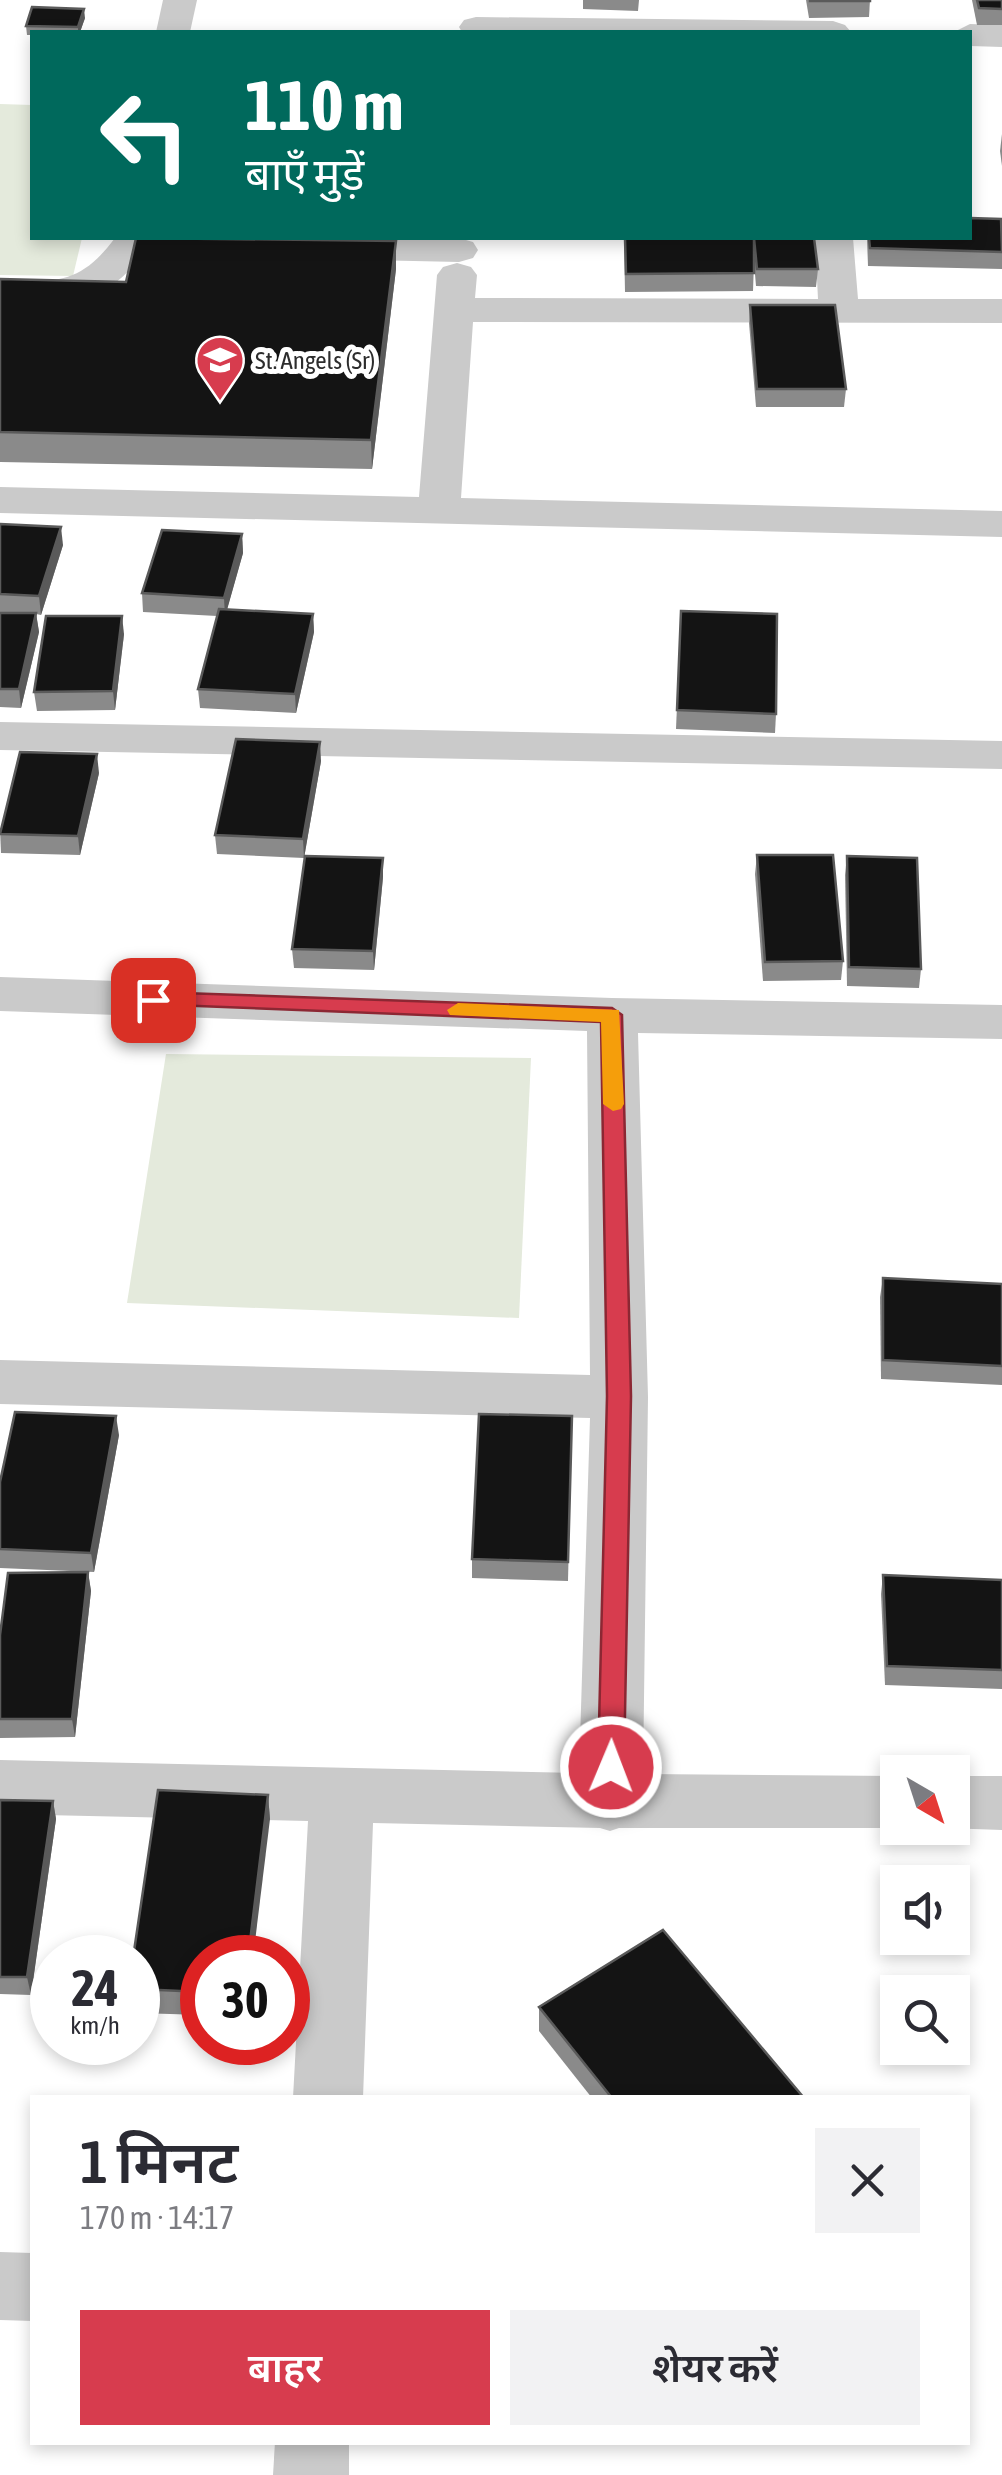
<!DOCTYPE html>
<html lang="hi">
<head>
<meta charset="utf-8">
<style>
	:root { --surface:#fff; --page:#f2f2f3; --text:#2b2b33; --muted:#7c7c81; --accent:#d73c4e }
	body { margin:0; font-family:"Asap Condensed","Noto Sans Devanagari",sans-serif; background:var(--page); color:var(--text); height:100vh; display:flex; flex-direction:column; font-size:38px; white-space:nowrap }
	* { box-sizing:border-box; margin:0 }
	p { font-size:32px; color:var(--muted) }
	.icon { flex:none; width:55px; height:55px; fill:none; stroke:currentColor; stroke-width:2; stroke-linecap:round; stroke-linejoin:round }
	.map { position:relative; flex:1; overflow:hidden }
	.sheet { position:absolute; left:30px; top:2095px; width:940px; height:350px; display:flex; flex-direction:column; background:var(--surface); border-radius:0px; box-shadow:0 5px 15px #0003 }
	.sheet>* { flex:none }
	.top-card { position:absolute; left:30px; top:30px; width:942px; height:210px; border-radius:0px; box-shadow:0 5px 15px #0003; background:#00695c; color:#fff; overflow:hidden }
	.needle { width:65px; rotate:141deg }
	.controls { position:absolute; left:880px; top:1755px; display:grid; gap:20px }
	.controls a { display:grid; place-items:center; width:90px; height:90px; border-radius:0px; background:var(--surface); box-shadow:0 5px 15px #0003; font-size:50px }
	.speed { position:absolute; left:30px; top:1935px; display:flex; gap:20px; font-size:50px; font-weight:700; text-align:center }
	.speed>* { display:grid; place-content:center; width:130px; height:130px; border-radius:50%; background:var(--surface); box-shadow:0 5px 15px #0003; line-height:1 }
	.speed small { font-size:25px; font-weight:400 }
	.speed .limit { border:15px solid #d22; background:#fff; color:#111 }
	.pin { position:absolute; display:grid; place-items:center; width:85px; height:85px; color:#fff; margin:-42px; border-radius:20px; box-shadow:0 5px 15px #0006 }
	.me { position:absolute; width:110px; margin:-55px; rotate:1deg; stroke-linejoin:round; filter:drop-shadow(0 0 8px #0008) }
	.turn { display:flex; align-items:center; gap:35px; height:210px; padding:0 50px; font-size:45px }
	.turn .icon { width:130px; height:130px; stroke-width:2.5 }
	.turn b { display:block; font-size:70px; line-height:85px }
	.round { display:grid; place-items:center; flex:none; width:105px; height:105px; border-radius:0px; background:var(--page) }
	.head { display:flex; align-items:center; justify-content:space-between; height:170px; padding:0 50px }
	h1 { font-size:60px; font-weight:600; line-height:75px }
	.cta { display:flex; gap:20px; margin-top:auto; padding:20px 50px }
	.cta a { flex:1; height:115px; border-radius:0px; background:var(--accent); color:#fff; font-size:40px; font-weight:600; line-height:115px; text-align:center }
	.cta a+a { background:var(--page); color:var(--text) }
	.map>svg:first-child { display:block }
	.green { fill:#e4eadc }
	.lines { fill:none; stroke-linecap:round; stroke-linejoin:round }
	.street { fill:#cacaca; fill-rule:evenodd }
	.wall { fill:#8a8a8a }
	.shaded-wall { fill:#5a5a5a }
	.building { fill:#141414; stroke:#5a5a5a; stroke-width:2.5 }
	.route { fill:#d73c4e; stroke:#8c2733; stroke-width:2.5 }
	.slow { fill:#f59e0b }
	.labels { text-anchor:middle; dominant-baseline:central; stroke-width:10; stroke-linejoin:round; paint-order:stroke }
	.far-poi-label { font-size:25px; fill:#2d2d2d; stroke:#fff; text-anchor:start }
</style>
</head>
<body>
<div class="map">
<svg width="1002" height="2475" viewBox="0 0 1002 2475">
	<rect width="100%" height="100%" fill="#fff"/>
	<g class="green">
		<path d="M0 104 32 105V238H82L73 276 0 275Z"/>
		<path d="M166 1054 531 1058 519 1318 127 1303Z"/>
	</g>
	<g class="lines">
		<g class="street">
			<path d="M163 0H197L190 32H156Z"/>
			<path d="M476 17 833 21 845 25 851 32H462L459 27 464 20Z"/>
			<path d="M970 24 1002 25V47L970 46V32H954Z"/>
			<path d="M115 238H225L230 245 225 253 211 257 142 255C103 308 61 306 0 305V281C56 282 80 285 115 238Z"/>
			<path d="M314 238H459L473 242 478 250 473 258 459 262 322 259 308 255 303 247Z"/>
			<path d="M815 238H853L858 299H1002V323L473 322 461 498 1002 511V537L0 513V487L419 497 437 275 443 267 457 263 471 267 477 275 475 298 818 299Z"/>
			<path d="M0 722 1002 741V769L0 750Z"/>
			<path d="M0 977 612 998 1002 1005V1039L638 1033 648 1397 643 1774 898 1776V1828H905H619L610 1831 600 1828 373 1823 363 2098H293L308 1821 0 1814V1760L579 1773 590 1418 0 1404V1360L590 1375 587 1031 0 1011Z"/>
			<path d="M952 1776H1002V1830L945 1828H952Z"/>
			<path d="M0 2252 32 2253V2321L0 2320Z"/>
			<path d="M275 2442H349V2475H273Z"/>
		</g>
	</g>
	<g class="wall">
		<path d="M583 0H639L638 11 583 9Z"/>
		<path d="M806 0H870L869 17 809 18Z"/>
		<path d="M972 0H1002V25H977Z"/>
		<path d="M85 18 80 32H32V35H27L26 26Z"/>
		<path d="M1002 134V166L1000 151Z"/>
		<path d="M1002 226V269L868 266 867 238H970Z"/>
		<path d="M624 238H814L818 269 816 287 756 286 754 262 753 291 625 292Z"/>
		<path d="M396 241V269L372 469 0 462V279L126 282Z"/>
		<path d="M750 305 846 389 844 407H756L749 323Z"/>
		<path d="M0 524 63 545 41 615 36 614 39 632 21 708 0 707Z"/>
		<path d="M242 534 243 553 227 609 313 614 314 632 296 713 200 708 198 689 217 616 143 612 142 593Z"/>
		<path d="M681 611 776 714 775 733 676 729Z"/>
		<path d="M124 634 115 710 37 711 34 692Z"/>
		<path d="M321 761 304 858 217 854 215 835Z"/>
		<path d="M99 773 80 855 1 853 0 829Z"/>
		<path d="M757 855 843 961 841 980 763 981 755 874Z"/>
		<path d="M847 856 921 969 919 988 847 986 845 875Z"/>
		<path d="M383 877 374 970 294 968 292 949Z"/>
		<path d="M883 1278 1002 1284V1385L881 1379 880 1297Z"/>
		<path d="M572 1416 568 1581 472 1578V1559Z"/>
		<path d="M119 1435 94 1572 0 1568V1482Z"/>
		<path d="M88 1572 91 1591 75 1737 0 1738V1635Z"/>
		<path d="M883 1575 1002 1580V1689L885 1685 881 1594Z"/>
		<path d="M268 1795 270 1819 202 1958V2015L138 2013V1958Z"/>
		<path d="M0 1800 53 1801 56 1819 31 1995 0 1994Z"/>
		<path d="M539 2007 804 2098H592L539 2031Z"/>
	</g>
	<g class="shaded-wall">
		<path d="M84 9 85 18 80 32H78V27Z"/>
		<path d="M396 241V269L372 469 371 440Z"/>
		<path d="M61 527 63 545 41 615 39 596Z"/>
		<path d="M242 534 243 553 225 617 224 598Z"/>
		<path d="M36 613 39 632 21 708 19 689Z"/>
		<path d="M313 614 314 632 296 713 295 694Z"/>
		<path d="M122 616 124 634 115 710 113 691Z"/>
		<path d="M320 742 321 761 304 858 303 839Z"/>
		<path d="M97 754 99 773 80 855 78 836Z"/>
		<path d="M383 858V877L374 970 373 951Z"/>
		<path d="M116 1416 119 1435 94 1572 91 1553Z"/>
		<path d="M88 1572 91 1591 75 1737 72 1719Z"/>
		<path d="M268 1795 270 1819 253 1958H248Z"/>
		<path d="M53 1801 56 1819 31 1995 27 1977Z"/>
	</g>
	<g class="building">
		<rect x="810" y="0" width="60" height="1"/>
		<path d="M977 0H1002V9L979 8Z"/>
		<path d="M32 7 84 9 78 27 26 26Z"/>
		<path d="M970 218 1001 219 1002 252 870 248 869 238H970Z"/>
		<path d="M136 238 396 241 371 440 0 432V279L126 282Z"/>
		<path d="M625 238H693V240V238H754V273L626 274Z"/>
		<path d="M754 238H814L818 269H757Z"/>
		<path d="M750 305H835L846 389H757Z"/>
		<path d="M0 524 61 527 39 596 0 594Z"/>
		<path d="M162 530 242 534 224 598 142 593Z"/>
		<path d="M219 609 313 614 295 694 198 689Z"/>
		<path d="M681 611 777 614 776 714 677 710Z"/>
		<path d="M0 613H36L19 689H0Z"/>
		<path d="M46 616H122L113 691 34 692Z"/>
		<path d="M236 739 320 742 303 839 215 835Z"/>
		<path d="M20 752 97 754 78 836 0 834Z"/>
		<path d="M757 855H833L843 961 765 962Z"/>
		<path d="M305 856 383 858 373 951 292 949Z"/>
		<path d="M847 856 917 858 921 969 849 967Z"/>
		<path d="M883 1278 1002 1284V1366L883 1360Z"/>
		<path d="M15 1412 116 1416 91 1553 0 1549V1482Z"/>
		<path d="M479 1414 572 1416 568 1562 472 1559Z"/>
		<path d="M88 1572 72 1719H0V1635L8 1573Z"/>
		<path d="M883 1575 1002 1580V1670L887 1666Z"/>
		<path d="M158 1790 268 1795 248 1958H202V1992L138 1989V1958H133Z"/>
		<path d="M0 1800 53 1801 27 1977H0Z"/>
		<path d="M663 1930 804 2098H612L539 2007Z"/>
	</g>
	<path class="route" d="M153 992 612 1008 622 1015 631 1396 624 1767 621 1775 611 1778 602 1775 598 1767 607 1396 601 1022 146 1004 142 1000Z"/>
	<path class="slow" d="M458 1003 619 1010 624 1104 621 1109 613 1111 603 1104 601 1022 450 1015 447 1010Z"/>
	<defs>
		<g id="school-pin" transform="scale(2.5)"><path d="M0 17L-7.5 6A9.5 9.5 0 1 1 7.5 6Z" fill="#d73c4e" stroke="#fff"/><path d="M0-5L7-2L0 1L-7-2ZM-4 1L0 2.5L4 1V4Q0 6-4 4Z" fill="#fff"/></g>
	</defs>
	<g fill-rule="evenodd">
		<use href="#school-pin" x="220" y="360"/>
	</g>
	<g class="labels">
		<g class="far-poi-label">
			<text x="255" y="360">St. Angels (Sr)</text>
		</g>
	</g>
</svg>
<div class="controls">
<a><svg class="needle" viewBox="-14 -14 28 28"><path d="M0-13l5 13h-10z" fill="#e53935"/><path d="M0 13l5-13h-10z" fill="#7c7c81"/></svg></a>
<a><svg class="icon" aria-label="sound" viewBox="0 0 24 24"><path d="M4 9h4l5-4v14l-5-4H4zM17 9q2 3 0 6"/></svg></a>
<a><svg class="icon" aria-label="search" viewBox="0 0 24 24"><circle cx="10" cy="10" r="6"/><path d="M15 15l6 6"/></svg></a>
</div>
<div class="speed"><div>24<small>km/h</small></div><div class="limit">30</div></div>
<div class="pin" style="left:153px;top:1000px;background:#d93025"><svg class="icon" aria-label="arrive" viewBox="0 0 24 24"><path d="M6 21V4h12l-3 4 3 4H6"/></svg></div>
<svg class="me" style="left:611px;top:1767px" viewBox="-20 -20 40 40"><circle r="17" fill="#d73c4e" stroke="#fff" stroke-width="3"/><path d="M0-11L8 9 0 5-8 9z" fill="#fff"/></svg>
<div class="top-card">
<div class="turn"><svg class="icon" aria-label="left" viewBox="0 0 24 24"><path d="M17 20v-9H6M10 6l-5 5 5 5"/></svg><div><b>110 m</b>बाएँ मुड़ें</div></div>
</div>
<section class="sheet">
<div class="head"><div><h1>1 मिनट</h1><p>170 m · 14:17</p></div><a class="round"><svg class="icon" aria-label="close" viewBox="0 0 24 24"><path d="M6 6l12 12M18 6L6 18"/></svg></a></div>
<div class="cta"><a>बाहर</a><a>शेयर करें</a></div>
</section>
</div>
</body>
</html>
